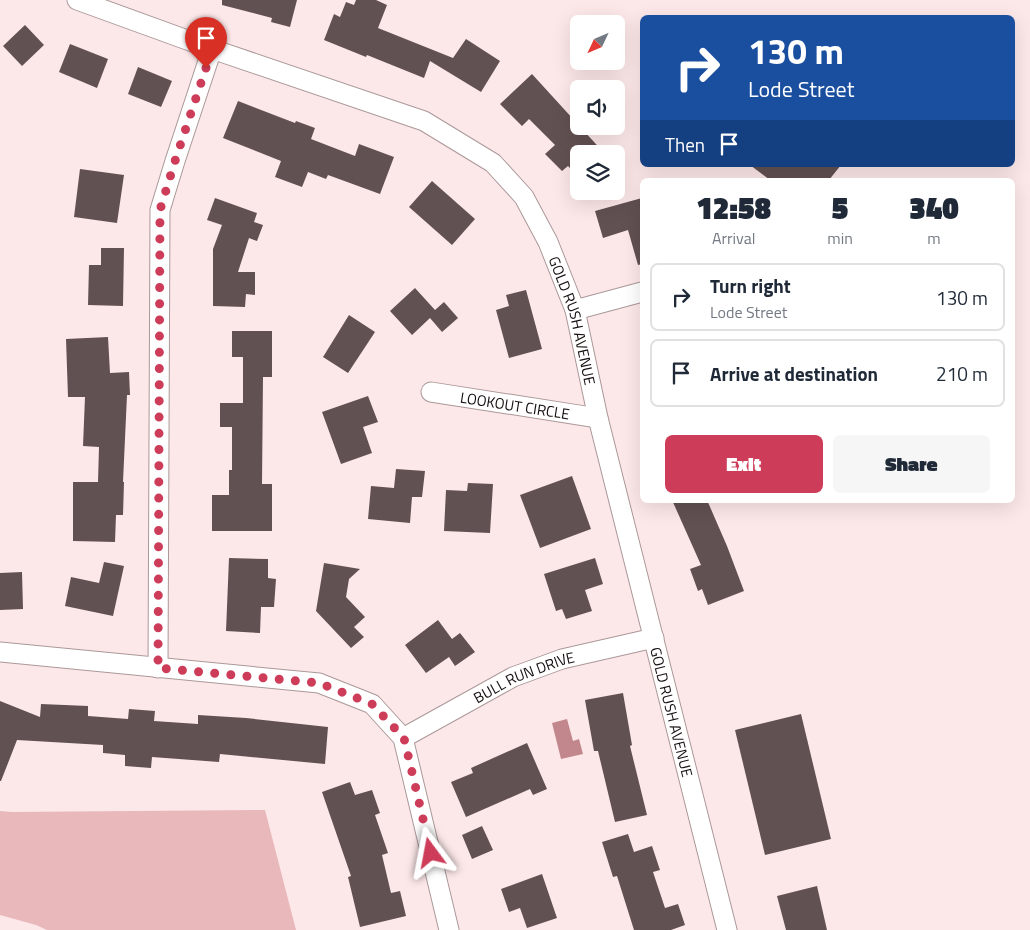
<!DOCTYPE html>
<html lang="en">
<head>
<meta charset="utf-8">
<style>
	:root { --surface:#fff; --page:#f6f6f7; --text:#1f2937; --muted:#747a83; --line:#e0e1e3; --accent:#cd3d5a }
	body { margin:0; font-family:"Titillium Web",sans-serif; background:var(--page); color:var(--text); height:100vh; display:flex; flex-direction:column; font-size:19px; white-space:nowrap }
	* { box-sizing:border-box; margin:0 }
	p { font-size:16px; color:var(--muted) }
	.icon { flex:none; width:28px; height:28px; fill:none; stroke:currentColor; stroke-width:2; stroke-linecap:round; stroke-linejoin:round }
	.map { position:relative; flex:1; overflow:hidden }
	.sheet { position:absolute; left:640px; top:178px; width:375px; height:325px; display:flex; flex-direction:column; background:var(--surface); border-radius:8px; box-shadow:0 5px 20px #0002 }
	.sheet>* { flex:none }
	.hud { position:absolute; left:640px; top:15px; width:375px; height:152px; border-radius:8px; box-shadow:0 5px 20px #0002; background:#1a4fa0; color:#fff; overflow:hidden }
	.needle { width:32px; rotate:226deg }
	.tools { position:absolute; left:570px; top:15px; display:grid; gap:10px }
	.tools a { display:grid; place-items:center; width:55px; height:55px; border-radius:8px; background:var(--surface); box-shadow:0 5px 20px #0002; font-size:25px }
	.pin { position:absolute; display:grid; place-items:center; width:42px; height:42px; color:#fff; margin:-51px -21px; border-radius:50% 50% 50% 0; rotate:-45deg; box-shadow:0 0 5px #0007 }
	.pin .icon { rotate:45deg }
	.me { position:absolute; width:55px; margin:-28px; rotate:347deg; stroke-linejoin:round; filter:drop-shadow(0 0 4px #0008) }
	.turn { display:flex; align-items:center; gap:18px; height:105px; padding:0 25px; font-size:22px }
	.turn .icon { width:65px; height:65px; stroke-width:2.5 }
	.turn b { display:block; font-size:35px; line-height:42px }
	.then { display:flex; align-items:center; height:48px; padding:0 25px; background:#0003; gap:10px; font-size:19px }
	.eta { display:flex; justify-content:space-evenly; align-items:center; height:85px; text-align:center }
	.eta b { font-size:30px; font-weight:800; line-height:35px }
	.button { display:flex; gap:10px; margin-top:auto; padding:10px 25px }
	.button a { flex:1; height:58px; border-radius:8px; background:var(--accent); color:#fff; font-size:20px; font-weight:800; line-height:58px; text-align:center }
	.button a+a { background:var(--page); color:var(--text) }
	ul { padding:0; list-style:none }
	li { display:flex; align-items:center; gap:15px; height:68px; margin:0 10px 8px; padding:0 15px; border:2px solid var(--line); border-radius:8px }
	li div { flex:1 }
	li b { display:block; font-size:19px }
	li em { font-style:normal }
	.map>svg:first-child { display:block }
	.green { fill:#e9b8bb }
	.water { fill:#c2878c }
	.building { fill:#625152 }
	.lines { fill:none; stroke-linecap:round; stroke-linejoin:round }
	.street-casing { stroke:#ab9899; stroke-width:21 }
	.street { stroke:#fff; stroke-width:19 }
	.route { stroke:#cd3d5a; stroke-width:9; stroke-dasharray:0 16.2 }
	.labels { text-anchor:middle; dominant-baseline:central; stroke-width:5; stroke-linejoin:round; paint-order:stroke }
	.street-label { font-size:15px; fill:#140e0e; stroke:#fff }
</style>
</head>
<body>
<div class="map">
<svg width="1030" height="930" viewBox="0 0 1030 930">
	<rect width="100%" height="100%" fill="#fde8e9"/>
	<path class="green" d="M265 810 296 930H47L36 925 0 915V811L11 812Z"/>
	<path class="water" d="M567 719 573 741 579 739 583 754 561 759 552 723Z"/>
	<g class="building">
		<path d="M222 0H297L290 27 271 22 272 18 222 5Z"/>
		<path d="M356 0H376L387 5 378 28 453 58 466 39 500 61 481 92 430 61 424 78 367 55 366 57 324 40 334 14 340 17 346 2 354 5Z"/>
		<path d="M25 25 44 45 22 66 3 46Z"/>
		<path d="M70 44 108 59 97 88 59 72Z"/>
		<path d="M138 67 172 81 161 107 128 94Z"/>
		<path d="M532 74 605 154H579V177L568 166 562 171 545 154 555 145 529 119 522 126 500 104Z"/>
		<path d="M238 101 295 123 296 121 315 128 311 139 355 156 359 144 394 157 380 194 328 175 326 179 308 172 302 187 275 177 281 161 223 138Z"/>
		<path d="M750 165H841L829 180H770Z"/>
		<path d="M80 169 124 175 117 223 74 217Z"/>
		<path d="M432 181 475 219 452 245 409 207Z"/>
		<path d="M215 198 257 213 254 222 263 225 257 241 249 238 238 272H255V295L246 294 245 307 213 306V249L222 225 207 220Z"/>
		<path d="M642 198V264L638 265 628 230 603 238 595 211Z"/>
		<path d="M101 248H124L123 306 88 305 89 265H101Z"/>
		<path d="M415 288 435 310 444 302 458 318 442 332 430 318 412 335 390 311Z"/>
		<path d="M526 290 542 349 509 358 496 310 509 306 506 295Z"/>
		<path d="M349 315 375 332 348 373 323 357Z"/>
		<path d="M232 331H272V377H263L262 484H272V531H212V495H229V470H232V427H220V403H243V357H232Z"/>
		<path d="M108 337 110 373 129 372 130 395H127L123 482H124L123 515H116L115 542 73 541V482H98L99 447 83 446 85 397H68L66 339Z"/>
		<path d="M368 396 378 422 363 427 372 453 341 464 322 412Z"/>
		<path d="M396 469 425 471 422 497H412L410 523 368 519 371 486 394 488Z"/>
		<path d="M572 476 591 529 540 548 520 495Z"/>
		<path d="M468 483 493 484 490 533 444 531 446 490 467 491Z"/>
		<path d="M672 500H707L727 546 744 591 708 605 702 589 698 591 690 569 701 565Z"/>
		<path d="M229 558 268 559V578L276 579 274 607H261L260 633 226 631Z"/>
		<path d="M595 558 603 584 585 590 592 611 566 619 562 609 556 611 544 574Z"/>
		<path d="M104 562 124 566 113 616 65 606 71 577 99 583Z"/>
		<path d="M324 563 360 569 349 579 346 597 365 617 354 627 364 637 351 648 316 611Z"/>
		<path d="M22 572 23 609 0 610V573Z"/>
		<path d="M438 620 452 639 460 633 475 652 455 666 449 657 426 673 405 645Z"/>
		<path d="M623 693 632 745 630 746 647 815 615 822 598 751H594L585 700Z"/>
		<path d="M0 701 40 717 41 704 88 706V716L128 719 129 709 155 711 154 721 198 724V715L246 718 328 727 325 764 220 754 219 762 152 757 151 768 125 766V755L103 753V745L17 740 1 781H0Z"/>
		<path d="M801 714 831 839 765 855 735 730Z"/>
		<path d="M527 743 547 789 533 795 530 789 466 817 451 782 473 773 471 768Z"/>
		<path d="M350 782 355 795 372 790 380 813 375 815 388 853 382 855 391 893 400 891 406 916 360 927 348 877 351 876 322 792Z"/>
		<path d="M482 826 493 850 472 859 462 835Z"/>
		<path d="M628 834 634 852 652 846 660 870 653 872 665 908 678 904 685 925 671 930H634L617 876 613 877 602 842Z"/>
		<path d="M542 874 557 918 527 928 520 908 509 912 501 889Z"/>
		<path d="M817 886 827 930H786L777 896Z"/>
	</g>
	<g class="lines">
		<g class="street-casing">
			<g id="street">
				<path id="s1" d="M77 0 212 49 424 121 493 163 524 197 548 242 575 310 598 418 727 930"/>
				<path d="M575 310 642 292"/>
				<path id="s2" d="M431 392 598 418"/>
				<path d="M0 652 319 683 372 704 403 738 449 930"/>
				<path d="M158 668 160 210 175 161 212 49"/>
				<path id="s3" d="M403 738 513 677 562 659 654 638"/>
			</g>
		</g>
		<use href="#street" class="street"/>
	</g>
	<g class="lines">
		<path class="route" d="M206 68 175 161 160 210 158 668 319 683 372 704 404 738 431 853"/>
	</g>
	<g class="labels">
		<g class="street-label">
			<text stroke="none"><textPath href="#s1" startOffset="628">GOLD RUSH AVENUE</textPath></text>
			<text stroke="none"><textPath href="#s2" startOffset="85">LOOKOUT CIRCLE</textPath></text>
			<text stroke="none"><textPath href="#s3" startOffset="136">BULL RUN DRIVE</textPath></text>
			<text stroke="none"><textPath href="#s1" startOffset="1032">GOLD RUSH AVENUE</textPath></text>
		</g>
	</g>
</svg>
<div class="tools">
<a><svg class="needle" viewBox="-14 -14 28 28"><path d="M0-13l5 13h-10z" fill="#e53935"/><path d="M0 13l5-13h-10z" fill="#747a83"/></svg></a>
<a><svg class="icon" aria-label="sound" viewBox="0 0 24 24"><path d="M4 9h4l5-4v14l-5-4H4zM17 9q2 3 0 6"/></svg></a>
<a><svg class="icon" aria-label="layers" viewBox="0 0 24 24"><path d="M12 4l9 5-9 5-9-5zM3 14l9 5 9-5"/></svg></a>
</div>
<div class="pin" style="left:206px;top:68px;background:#d93025"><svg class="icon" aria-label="arrive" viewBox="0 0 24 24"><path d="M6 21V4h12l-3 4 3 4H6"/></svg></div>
<svg class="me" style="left:431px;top:853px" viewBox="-20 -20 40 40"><path d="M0-17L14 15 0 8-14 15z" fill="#cd3d5a" stroke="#fff" stroke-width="4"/></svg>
<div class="hud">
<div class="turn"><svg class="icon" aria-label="right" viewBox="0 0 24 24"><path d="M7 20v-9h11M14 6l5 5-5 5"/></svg><div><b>130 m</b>Lode Street</div></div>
<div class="then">Then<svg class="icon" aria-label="arrive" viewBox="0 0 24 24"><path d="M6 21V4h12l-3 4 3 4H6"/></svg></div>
</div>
<section class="sheet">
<div class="eta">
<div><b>12:58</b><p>Arrival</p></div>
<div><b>5</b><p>min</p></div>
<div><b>340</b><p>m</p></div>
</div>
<ul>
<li><svg class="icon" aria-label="right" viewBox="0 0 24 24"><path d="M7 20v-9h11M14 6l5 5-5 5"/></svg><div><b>Turn right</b><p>Lode Street</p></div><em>130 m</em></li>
<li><svg class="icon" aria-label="arrive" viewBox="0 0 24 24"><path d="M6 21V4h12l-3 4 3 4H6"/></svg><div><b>Arrive at destination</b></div><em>210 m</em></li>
</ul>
<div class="button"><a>Exit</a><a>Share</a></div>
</section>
</div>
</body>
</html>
